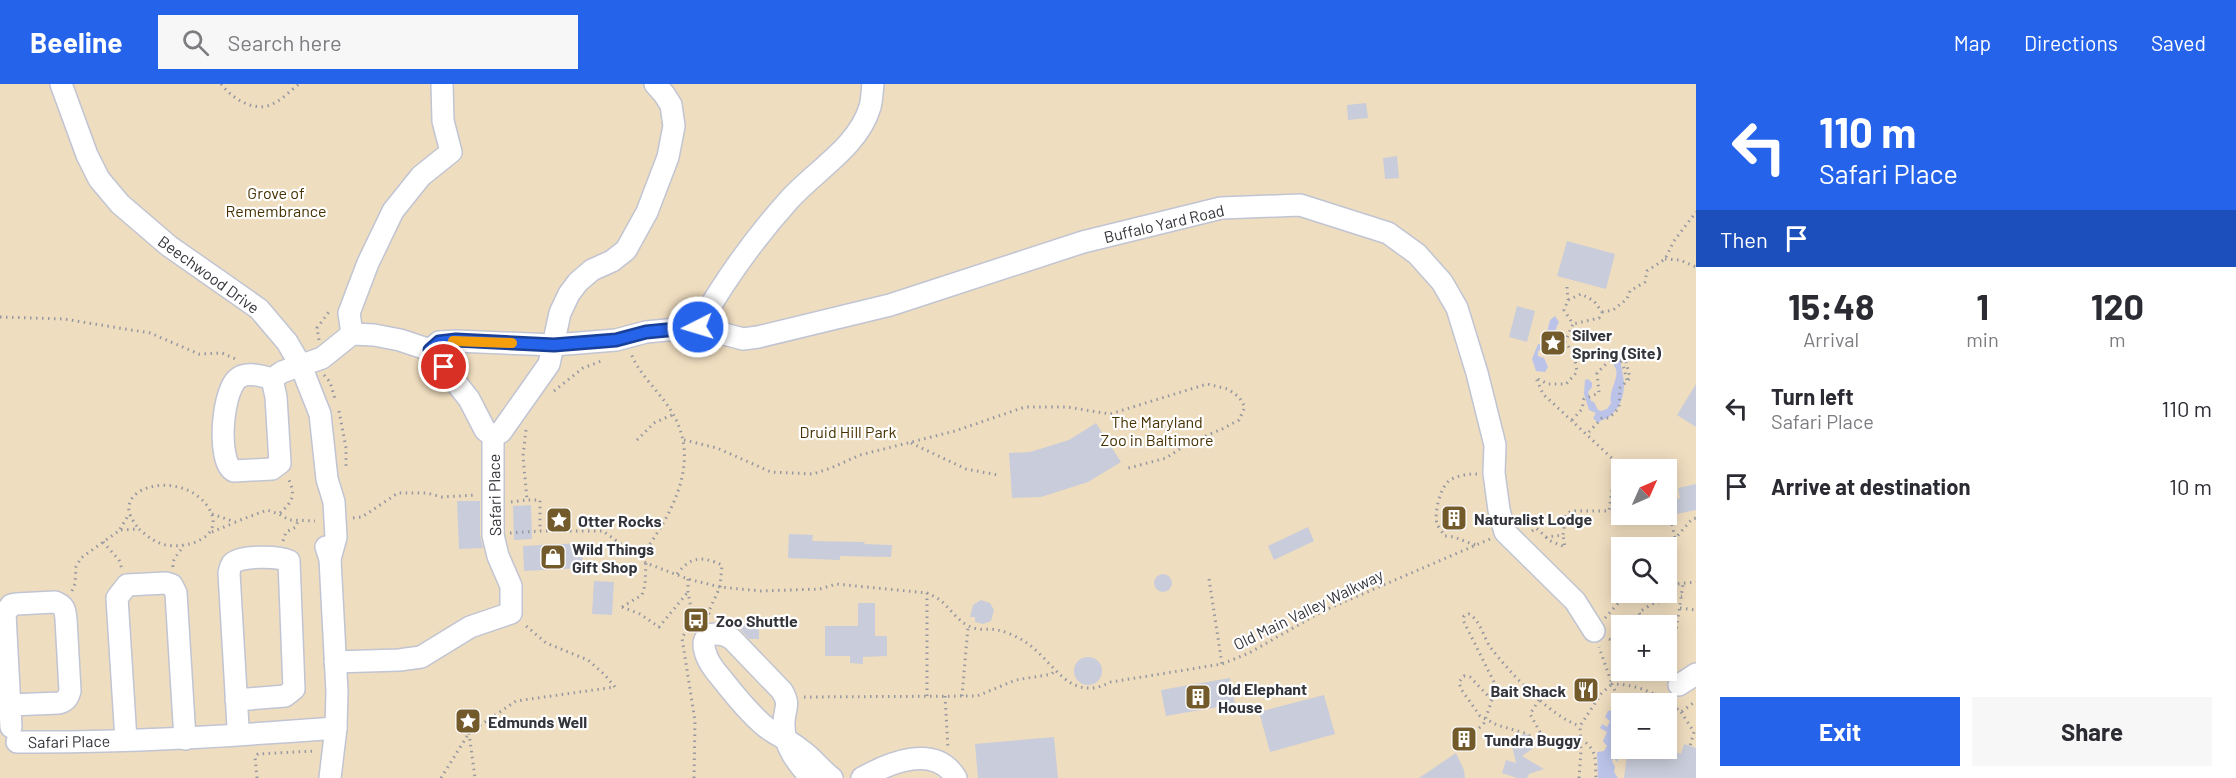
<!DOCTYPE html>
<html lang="en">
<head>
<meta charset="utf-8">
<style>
	:root { --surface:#fff; --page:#f7f7f7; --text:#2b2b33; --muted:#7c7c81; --accent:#2563eb }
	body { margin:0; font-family:Barlow,sans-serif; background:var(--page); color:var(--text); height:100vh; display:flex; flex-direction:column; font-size:22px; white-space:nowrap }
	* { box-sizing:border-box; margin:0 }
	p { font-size:20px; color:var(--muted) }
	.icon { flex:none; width:33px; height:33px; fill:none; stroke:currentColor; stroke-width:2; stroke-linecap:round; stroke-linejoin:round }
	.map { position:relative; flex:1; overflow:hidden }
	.sheet { display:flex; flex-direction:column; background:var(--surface); width:540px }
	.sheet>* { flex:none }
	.banner { background:#2563eb; color:#fff; overflow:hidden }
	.needle { width:39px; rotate:45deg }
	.fabs { position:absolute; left:1611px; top:375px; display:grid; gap:12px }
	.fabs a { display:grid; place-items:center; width:66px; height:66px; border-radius:0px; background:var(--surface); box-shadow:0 3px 15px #0003; font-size:30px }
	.pin { position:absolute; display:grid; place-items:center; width:51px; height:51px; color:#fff; margin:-26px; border:3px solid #fff; border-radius:50%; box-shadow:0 2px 6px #0007 }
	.me { position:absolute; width:66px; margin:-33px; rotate:265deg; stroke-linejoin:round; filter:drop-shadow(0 0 4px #0008) }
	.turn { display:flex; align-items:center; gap:21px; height:126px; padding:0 24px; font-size:27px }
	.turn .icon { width:78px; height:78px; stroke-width:2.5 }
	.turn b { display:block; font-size:42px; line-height:51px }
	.then { display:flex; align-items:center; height:57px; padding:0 24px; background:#0003; gap:12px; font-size:22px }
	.eta { display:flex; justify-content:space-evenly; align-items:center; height:102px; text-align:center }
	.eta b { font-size:36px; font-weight:700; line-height:42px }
	.primary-button { display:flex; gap:12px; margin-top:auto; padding:12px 24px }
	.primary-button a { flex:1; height:69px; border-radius:0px; background:var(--accent); color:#fff; font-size:24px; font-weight:700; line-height:69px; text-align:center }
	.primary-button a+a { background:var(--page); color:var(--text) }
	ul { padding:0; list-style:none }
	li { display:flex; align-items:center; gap:18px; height:78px; padding:0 24px }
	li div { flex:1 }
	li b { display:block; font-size:22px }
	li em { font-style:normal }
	header { display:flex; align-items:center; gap:36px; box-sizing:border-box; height:84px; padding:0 30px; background:var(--accent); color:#fff }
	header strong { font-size:28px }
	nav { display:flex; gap:33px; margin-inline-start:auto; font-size:21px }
	.search { width:420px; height:54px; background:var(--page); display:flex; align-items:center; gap:15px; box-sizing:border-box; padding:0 21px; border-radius:0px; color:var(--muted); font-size:22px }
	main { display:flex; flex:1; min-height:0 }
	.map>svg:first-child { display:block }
	.green { fill:#efddbf; fill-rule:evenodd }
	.water { fill:#bbc3e9 }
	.building { fill:#c9ccda }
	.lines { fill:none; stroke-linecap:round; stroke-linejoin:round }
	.minor-casing { stroke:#c1c4d2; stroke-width:24 }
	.path { stroke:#9698a1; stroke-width:3; stroke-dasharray:1.5 4.5; stroke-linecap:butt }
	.minor { stroke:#fff; stroke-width:21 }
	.path-bridge { stroke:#9698a1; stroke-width:3; stroke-dasharray:1.5 4.5; stroke-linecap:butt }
	.route-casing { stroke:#184099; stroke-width:15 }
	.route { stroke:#2563eb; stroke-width:10 }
	.slow { stroke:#f59e0b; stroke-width:10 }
	.labels { text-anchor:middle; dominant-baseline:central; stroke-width:4.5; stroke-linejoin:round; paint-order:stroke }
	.park-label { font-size:16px; fill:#473102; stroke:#fff }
	.street-label { font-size:16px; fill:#34353b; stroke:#fff }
	.poi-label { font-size:16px; font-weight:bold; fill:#34353b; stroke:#fff; text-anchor:start }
</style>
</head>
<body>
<header>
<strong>Beeline</strong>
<div class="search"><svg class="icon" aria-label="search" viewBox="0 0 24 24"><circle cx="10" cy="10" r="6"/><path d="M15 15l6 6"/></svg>Search here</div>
<nav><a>Map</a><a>Directions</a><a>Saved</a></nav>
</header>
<main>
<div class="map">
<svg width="1696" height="694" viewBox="0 0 1696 694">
	<rect width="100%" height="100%" fill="#eef1fd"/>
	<path class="green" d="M0 0H1696V694H0ZM1622 386H1666V430H1622ZM1622 464H1666V508H1622ZM1622 542H1666V586H1622ZM1622 620H1666V664H1622Z"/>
	<g class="water">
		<path d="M1555 232 1559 238C1552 251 1553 264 1538 267V272L1544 274 1548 283 1545 288 1536 287 1532 275 1538 260 1544 261 1550 236Z"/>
		<path d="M1616 268H1620L1622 273C1620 280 1622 285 1623 292 1626 306 1622 323 1610 332 1607 335 1602 335 1598 339L1593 334 1596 329 1589 326 1584 310 1585 296 1588 295 1592 299V303L1588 308 1591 317 1594 318 1598 326 1601 327 1607 325 1611 319C1608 303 1624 291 1612 279V271Z"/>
		<path d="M1613 626 1621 632V638L1618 637 1622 643 1619 660 1621 661 1618 667 1619 671 1617 678 1614 674 1612 677 1615 683 1614 688 1618 694H1598L1597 668 1604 667 1607 662 1603 657 1607 648 1600 644 1602 640 1607 643 1610 637 1605 633 1608 627Z"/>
	</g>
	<g class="building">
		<path d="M1366 19 1368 34 1348 36 1347 21Z"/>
		<path d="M1397 72 1399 94 1385 95 1383 74Z"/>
		<path d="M1567 157 1615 170 1606 205 1557 192Z"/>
		<path d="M1517 222 1535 227 1527 258 1509 253Z"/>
		<path d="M1696 300V343L1677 331Z"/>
		<path d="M1096 339 1121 378 1088 398 1041 413 1012 414 1009 369 1030 368 1069 356Z"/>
		<path d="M1696 400V426L1666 432V417L1680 414 1678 404Z"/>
		<path d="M457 417H480V451L483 464 459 465Z"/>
		<path d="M531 421 532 455 514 456 513 422Z"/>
		<path d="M1447 421 1461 422V447H1447Z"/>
		<path d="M1308 443 1314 457 1274 476 1268 462Z"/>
		<path d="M789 450 813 451 812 457 865 458 864 460 892 461 891 473 840 472V476L788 474Z"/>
		<path d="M582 459 583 484 524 487 523 462Z"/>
		<circle cx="1163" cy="499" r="9"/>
		<path d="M594 497 614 498 612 531 592 530Z"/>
		<path d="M981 516 990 519 994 526 991 537 983 540 975 538V533H970L973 521Z"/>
		<path d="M858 519H875V552H887V572L863 573V580L850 579V572H825V542H858Z"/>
		<path d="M741 539H759V555H749L741 546Z"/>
		<circle cx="1088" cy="587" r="14"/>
		<path d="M1230 594 1235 620 1166 632 1161 606Z"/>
		<path d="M1324 611 1335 650 1270 668 1259 628Z"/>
		<path d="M1527 650 1535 663 1522 672 1544 685 1529 690 1527 694H1517L1502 689 1506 676 1516 679 1510 653Z"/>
		<path d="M1054 653 1058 694H978L975 660Z"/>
		<path d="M1684 660 1696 664V694H1624L1628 664H1665L1681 670Z"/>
		<path d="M1456 669 1464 686 1465 694H1419Z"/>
	</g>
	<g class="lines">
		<g class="minor-casing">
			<g id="minor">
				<path d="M61 0 87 71 99 95 120 120 169 162 259 225 287 258 301 282 320 330 327 395 334 418 336 453 330 475"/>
				<path d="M698 243C724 197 754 155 789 116 816 86 858 63 870 23 872 16 872 7 873 0"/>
				<path d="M352 250 349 229 368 179 393 127 421 92 451 68 443 37 442 0"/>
				<path d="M430 266 439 258 456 257 554 261 616 256 646 248 698 243 743 255 758 253 890 221 1083 158 1221 124 1300 121 1388 149 1417 170 1442 198 1457 224 1477 289 1495 361 1494 389 1499 426 1505 448 1575 517 1594 547"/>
				<path d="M272 295 276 313 280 379 272 385 234 387C216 379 222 301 240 293 249 288 263 292 272 295L282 288 322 274 352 250 374 251 400 256 430 266 469 315 485 346 493 352V451L498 472 511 502V529L470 543 421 573 399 576 335 578"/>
				<path d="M493 352 501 348 549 280 560 229 569 210 578 198 592 186 612 177 626 166 647 128 668 73 674 42 671 21 664 10 655 0"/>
				<path d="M326 463 330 475 337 608 336 644 330 694"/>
				<path d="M1679 601 1696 590"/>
				<path d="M236 616 285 612 294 605 289 477C279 472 240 471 232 480 230 483 230 485 229 489L238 643"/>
				<path d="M10 621 59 619C66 617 68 614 70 607L66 535C65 526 65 522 55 518L16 520 11 521 5 530 11 643"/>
				<path d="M126 656 117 514 127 501 166 499 172 501 176 509 185 655"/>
				<path d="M17 658C124 659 230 652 336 644"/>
				<path d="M811 694C797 679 783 661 784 639 784 624 791 622 782 607L732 555C720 547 699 547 705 567 707 577 715 587 722 595 733 609 755 636 770 646 780 653 792 658 801 666 813 674 821 686 832 694"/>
				<path d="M862 694C889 679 935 659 956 694"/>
			</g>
		</g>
		<g class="path">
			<path d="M221 0C231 13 250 26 267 22 279 19 290 7 299 0"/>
			<path d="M1665 175 1680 176 1696 183"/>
			<path d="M1567 203 1568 216"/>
			<path d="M1602 228 1613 226 1627 215 1630 207 1645 198 1647 187 1665 175 1674 157 1696 128"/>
			<path d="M0 233 64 235 150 249 199 270 222 269 238 276"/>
			<path d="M319 256 317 244 331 225"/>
			<path d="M1622 277 1627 296"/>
			<path d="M324 291 330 298 335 315"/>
			<path d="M1538 295 1548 300H1566L1577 288 1574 270 1565 258 1573 240 1564 226 1568 216 1581 210 1594 217 1602 228 1599 234 1573 240"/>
			<path d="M554 307 583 284 604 276"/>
			<path d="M339 327 346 364V386"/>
			<path d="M1572 336 1582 325 1584 315 1599 309 1597 289 1611 275 1626 278 1630 294 1620 304 1619 324 1609 334H1602L1587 350"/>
			<path d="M526 346 523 372 527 416H540V447"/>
			<path d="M637 356 654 339 674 330"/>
			<path d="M684 356 717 364 771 388 813 390 831 384 860 371 955 347 1025 323H1067L1110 330 1207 300 1228 305 1239 313 1245 323 1239 336 1222 345 1189 359 1166 374 1125 385"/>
			<path d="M911 359 966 385 998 391"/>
			<path d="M1615 388 1622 390"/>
			<path d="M1477 390C1468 390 1459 391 1450 396 1440 403 1434 429 1437 440 1439 444 1443 449 1445 452 1458 452 1465 459 1477 461"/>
			<path d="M1666 411 1675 455"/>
			<path d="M511 418 527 416"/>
			<path d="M280 429C293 417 296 411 288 394"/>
			<path d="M212 430 235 438 267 426 279 430 289 436 315 437"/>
			<path d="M353 434 362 433 398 409H427L442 413 476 411"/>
			<path d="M120 445 129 430"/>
			<path d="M1532 447 1536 444 1546 453 1563 451 1566 430 1572 427H1609L1616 378 1543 310 1536 294"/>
			<path d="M212 448 234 439"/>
			<path d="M510 449 540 447H603L640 474C670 433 702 380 673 330 662 310 638 290 631 269"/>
			<path d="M1546 453 1548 456 1565 463 1563 451"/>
			<path d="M283 457 286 448 296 443 298 437"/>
			<path d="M103 458 119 476 122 485"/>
			<path d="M1666 465 1692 435 1696 434"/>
			<path d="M640 474 646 479 688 495 720 503 761 507 820 505 836 500 927 509C931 511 936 513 940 516 950 524 958 538 971 543 980 547 989 544 998 546 1006 548 1016 552 1024 557 1055 577 1068 620 1111 598L1222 580 1249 569 1323 527 1490 455"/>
			<path d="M173 483C172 473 180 470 183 461"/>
			<path d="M677 490C691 472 702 472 722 481L720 503 708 529"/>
			<path d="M688 495V508L693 535"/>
			<path d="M1209 495 1222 580"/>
			<path d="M1666 501 1696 498"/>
			<path d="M72 507 75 500 76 483 81 474 120 446 139 445C146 451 153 457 162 460 185 467 228 453 208 423 183 386 116 401 131 433 133 437 136 441 139 445"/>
			<path d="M622 523 640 530 659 543 688 508"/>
			<path d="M622 523 642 511 645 501 646 479"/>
			<path d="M1680 524 1696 526"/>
			<path d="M1605 534 1628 508"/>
			<path d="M1643 542 1639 528 1654 519 1682 512"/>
			<path d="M1609 555 1622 561"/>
			<path d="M1666 569 1672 574"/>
			<path d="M1672 574 1683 500"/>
			<path d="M1652 586 1664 593"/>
			<path d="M927 612V509"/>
			<path d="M945 612 948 664"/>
			<path d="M962 612 968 543"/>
			<path d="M804 613 977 612 1016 596 1052 590 1055 586"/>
			<path d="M1539 616 1530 630 1544 655 1543 659 1538 660 1528 650 1497 641 1480 632 1461 605 1459 598 1464 592 1470 593 1492 616 1498 611V606L1463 536 1464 532 1469 530C1481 537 1483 553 1491 564 1510 589 1551 633 1580 642"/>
			<path d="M1622 623 1612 600C1638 600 1661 611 1681 628L1696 617"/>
			<path d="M1681 628 1694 648 1690 662"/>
			<path d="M469 649 475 694"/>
			<path d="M1581 655C1598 667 1595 675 1596 694"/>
			<path d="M257 694 255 673 258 670 315 667"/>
			<path d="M441 694 469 649 516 617 615 603 604 590 588 576 546 559 525 541"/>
			<path d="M694 694 695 637 682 554 693 535 708 529 712 532"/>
			<path d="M1579 694 1581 667 1580 642 1601 610 1612 600 1599 563"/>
		</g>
		<use href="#minor" class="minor"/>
		<path class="path-bridge" d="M1479 644 1484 639 1492 616"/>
	</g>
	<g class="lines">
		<g class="route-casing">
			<path id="route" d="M444 283 430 266 439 258 456 256 554 261 616 256 646 248 698 243"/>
		</g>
		<use href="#route" class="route"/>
		<path class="slow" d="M453 257 512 259"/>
	</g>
	<defs>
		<g id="sight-square" transform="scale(1.35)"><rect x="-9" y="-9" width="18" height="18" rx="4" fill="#735a2b" stroke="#fff"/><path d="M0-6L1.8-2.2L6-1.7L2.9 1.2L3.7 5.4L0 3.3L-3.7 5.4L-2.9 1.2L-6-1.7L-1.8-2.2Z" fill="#fff"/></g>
		<g id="building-square" transform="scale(1.35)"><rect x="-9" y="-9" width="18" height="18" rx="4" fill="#735a2b" stroke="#fff"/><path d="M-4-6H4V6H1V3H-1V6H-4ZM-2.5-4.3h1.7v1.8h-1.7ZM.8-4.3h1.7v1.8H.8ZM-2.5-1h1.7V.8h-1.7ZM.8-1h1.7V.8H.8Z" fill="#fff"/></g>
		<g id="shop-square" transform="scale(1.35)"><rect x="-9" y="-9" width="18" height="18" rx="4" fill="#735a2b" stroke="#fff"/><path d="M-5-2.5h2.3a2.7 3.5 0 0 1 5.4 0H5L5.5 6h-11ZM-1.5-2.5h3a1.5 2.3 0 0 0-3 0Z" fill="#fff"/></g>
		<g id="bus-square" transform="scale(1.35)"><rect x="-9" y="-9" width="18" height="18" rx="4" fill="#735a2b" stroke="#fff"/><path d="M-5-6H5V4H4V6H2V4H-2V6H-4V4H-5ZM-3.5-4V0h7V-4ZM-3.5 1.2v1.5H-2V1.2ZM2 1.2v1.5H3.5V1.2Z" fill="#fff"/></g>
		<g id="restaurant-square" transform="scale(1.35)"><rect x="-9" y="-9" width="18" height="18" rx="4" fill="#735a2b" stroke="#fff"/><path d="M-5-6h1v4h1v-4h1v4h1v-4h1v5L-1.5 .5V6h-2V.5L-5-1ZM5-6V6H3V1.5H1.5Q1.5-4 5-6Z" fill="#fff"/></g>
	</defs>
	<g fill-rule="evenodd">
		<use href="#sight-square" x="1553" y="259"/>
		<use href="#building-square" x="1454" y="434"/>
		<use href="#sight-square" x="559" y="436"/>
		<use href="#shop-square" x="553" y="473"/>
		<use href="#bus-square" x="696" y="536"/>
		<use href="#restaurant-square" x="1586" y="606"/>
		<use href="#building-square" x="1198" y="613"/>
		<use href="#sight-square" x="468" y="637"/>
		<use href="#building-square" x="1464" y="655"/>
	</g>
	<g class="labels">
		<g class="park-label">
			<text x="276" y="108">Grove of<tspan x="276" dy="18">Remembrance</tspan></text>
			<text x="1157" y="337">The Maryland<tspan x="1157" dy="18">Zoo in Baltimore</tspan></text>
			<text x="848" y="347">Druid Hill Park</text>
		</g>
		<g class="street-label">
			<text transform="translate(1164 139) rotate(-13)">Buffalo Yard Road</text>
			<text transform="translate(209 190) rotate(36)">Beechwood Drive</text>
			<text transform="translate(494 411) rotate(-91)">Safari Place</text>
			<text transform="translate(1308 525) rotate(-26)">Old Main Valley Walkway</text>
			<text transform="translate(69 657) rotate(-1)">Safari Place</text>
		</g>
		<g class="poi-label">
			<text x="1572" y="250">Silver<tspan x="1572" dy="18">Spring (Site)</tspan></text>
			<text x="1474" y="434">Naturalist Lodge</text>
			<text x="578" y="436">Otter Rocks</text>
			<text x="572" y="464">Wild Things<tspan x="572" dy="18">Gift Shop</tspan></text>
			<text x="716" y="536">Zoo Shuttle</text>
			<text x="1218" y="604">Old Elephant<tspan x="1218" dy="18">House</tspan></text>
			<text x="1566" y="606" text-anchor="end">Bait Shack</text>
			<text x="488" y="637">Edmunds Well</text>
			<text x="1484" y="655">Tundra Buggy</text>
		</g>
	</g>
</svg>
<div class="fabs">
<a><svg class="needle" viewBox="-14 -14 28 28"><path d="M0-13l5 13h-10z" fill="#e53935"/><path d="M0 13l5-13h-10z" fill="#7c7c81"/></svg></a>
<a><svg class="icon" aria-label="search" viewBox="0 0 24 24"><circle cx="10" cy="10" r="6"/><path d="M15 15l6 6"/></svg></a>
<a>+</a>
<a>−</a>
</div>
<div class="pin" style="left:444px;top:283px;background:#d93025"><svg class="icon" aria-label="arrive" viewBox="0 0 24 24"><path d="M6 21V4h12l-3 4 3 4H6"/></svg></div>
<svg class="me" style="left:698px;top:243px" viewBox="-20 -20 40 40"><circle r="17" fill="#2563eb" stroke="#fff" stroke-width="3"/><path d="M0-11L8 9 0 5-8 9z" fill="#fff"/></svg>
</div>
<section class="sheet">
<div class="banner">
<div class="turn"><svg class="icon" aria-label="left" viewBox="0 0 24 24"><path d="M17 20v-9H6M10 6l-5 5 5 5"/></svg><div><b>110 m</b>Safari Place</div></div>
<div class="then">Then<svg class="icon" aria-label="arrive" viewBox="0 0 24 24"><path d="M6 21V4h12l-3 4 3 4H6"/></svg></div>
</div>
<div class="eta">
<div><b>15:48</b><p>Arrival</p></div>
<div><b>1</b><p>min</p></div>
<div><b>120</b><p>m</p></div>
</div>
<ul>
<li><svg class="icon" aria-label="left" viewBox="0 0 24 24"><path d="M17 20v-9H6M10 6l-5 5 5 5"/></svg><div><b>Turn left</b><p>Safari Place</p></div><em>110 m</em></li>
<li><svg class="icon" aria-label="arrive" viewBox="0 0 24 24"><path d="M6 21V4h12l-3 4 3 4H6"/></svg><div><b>Arrive at destination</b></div><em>10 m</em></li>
</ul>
<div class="primary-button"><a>Exit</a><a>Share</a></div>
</section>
</main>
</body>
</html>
